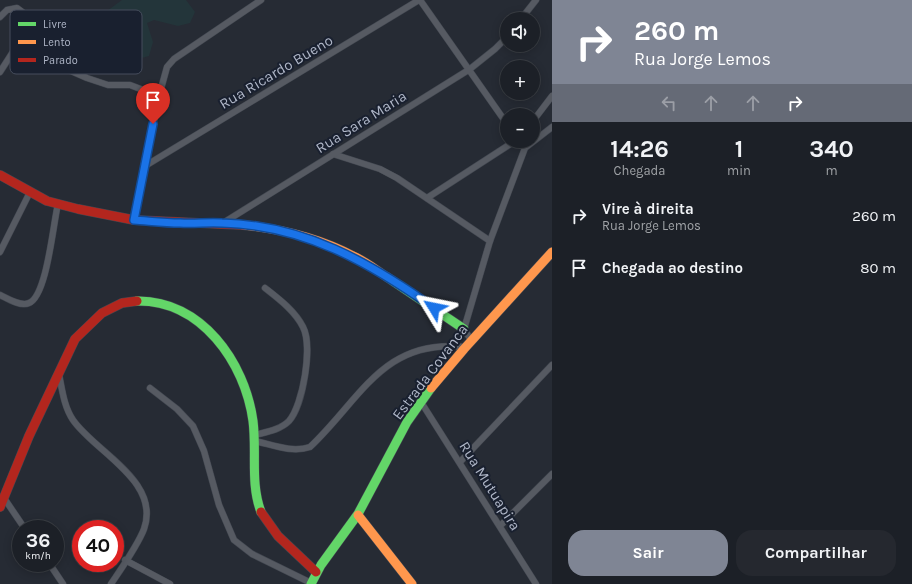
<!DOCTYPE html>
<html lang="pt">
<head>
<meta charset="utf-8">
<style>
	:root { --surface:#1c2027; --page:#25282f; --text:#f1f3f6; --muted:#a0a3a7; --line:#3a3e44; --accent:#7f8594 }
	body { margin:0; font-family:Karla,sans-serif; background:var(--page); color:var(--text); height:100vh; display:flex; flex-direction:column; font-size:15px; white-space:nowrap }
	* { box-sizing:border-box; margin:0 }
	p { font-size:13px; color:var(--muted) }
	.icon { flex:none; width:22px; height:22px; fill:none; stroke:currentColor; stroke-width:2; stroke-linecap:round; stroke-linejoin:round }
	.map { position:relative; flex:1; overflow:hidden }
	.side { display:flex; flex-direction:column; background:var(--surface); width:360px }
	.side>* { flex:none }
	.hud { background:#7f8594; color:#fff; overflow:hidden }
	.tools { position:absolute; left:500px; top:12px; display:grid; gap:8px }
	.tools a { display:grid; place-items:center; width:40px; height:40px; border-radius:50%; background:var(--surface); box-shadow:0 2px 10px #0003,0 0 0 1px var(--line); font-size:20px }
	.speed { position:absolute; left:12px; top:520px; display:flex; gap:8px; font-size:20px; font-weight:700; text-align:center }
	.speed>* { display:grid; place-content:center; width:52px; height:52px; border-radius:50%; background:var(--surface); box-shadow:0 2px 10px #0003,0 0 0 1px var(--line); line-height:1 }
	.speed small { font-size:10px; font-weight:400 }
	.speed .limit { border:6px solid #d22; background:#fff; color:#111 }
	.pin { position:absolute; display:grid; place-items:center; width:34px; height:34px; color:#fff; margin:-41px -17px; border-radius:50% 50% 50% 0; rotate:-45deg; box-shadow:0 0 4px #0007 }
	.pin .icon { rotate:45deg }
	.me { position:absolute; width:44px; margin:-22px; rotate:305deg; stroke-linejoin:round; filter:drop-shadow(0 0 3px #0008) }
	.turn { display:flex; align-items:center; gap:14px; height:84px; padding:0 16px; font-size:18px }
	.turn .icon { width:52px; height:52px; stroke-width:2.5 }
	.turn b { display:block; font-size:28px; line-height:34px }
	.lanes { display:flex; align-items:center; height:38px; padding:0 16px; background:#0003; justify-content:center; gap:20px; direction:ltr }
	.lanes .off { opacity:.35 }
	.eta { display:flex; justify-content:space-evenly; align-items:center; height:68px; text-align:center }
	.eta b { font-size:24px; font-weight:700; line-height:28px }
	.action { display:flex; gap:8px; margin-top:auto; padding:8px 16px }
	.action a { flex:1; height:46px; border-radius:16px; background:var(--accent); color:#fff; font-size:16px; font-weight:700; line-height:46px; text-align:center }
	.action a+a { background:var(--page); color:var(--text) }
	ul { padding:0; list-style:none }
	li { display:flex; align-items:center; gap:12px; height:52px; padding:0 16px }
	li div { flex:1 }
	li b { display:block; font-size:15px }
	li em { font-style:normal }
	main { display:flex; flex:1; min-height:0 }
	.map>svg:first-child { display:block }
	.green { fill:#23353a }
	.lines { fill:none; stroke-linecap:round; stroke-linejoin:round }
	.street-casing { stroke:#434851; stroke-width:7 }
	.fast-casing { stroke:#434851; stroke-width:10 }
	.slow-casing { stroke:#434851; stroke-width:10 }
	.jam-casing { stroke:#434851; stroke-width:10 }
	.street { stroke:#565a62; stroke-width:6 }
	.fast { stroke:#63d668; stroke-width:9 }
	.slow { stroke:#ff974d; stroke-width:9 }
	.jam { stroke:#b3261e; stroke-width:9 }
	.route-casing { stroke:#114b97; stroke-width:10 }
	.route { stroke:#1a73e8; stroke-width:7 }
	.labels { text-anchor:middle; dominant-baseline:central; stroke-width:4; stroke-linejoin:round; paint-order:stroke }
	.street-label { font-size:15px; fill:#afb6c7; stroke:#19202f }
	.key { fill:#19202f; stroke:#464d5d; stroke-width:1 }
	.key-label { font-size:11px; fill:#afb6c7 }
</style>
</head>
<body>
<main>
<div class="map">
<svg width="552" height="584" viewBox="0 0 552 584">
	<rect width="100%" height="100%" fill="#262b34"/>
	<path class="green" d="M122 0H186L195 12 190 23 178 26 154 20 147 23 153 42 149 56 138 59 128 51 113 35 93 37 75 45 59 43 46 38 40 24 56 14 107 11Z"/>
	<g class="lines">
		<g class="street-casing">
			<g id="street">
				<path d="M420 0 507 124"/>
				<path d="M0 17 7 10 17 8 25 14 28 22 18 44 0 72"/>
				<path d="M521 19 536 0"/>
				<path d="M18 44 53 63 87 78 108 85H130L159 96"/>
				<path d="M533 121 552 96"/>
				<path d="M333 154 380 169 397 178 490 241"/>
				<path d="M145 166 419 0"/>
				<path d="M427 198 515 141"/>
				<path d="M134 220 159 96 167 67 174 59 261 0"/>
				<path d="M223 223 470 69 495 49 507 37"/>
				<path d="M0 252 30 192"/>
				<path d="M0 295C8 299 21 307 29 303 47 296 53 224 58 204"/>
				<path d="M471 340 464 329 490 241 525 148 552 127"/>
				<path d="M59 374C62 389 64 407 73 420 95 452 161 481 144 529 138 545 121 569 111 584"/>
				<path d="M150 388 177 409 193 426 204 451 219 505 234 540 252 554 311 583"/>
				<path d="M421 402 536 584"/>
				<path d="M255 435C266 432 280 430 289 421 303 405 313 346 303 327 295 311 279 299 265 288"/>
				<path d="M255 441C273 445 292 453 310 447 361 399 383 338 465 347"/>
				<path d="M460 462 552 365"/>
				<path d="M4 498 25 529"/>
				<path d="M500 526 552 474"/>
				<path d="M125 560 170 584"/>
				<path d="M49 563 63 584"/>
			</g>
		</g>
		<g class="fast-casing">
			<g id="fast">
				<path d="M387 277 464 329"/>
				<path d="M137 301C201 300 245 362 253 421 257 452 250 483 261 512"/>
				<path d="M311 584 321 565 358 514 407 422 431 388"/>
			</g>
		</g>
		<g class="slow-casing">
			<g id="slow">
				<path d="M243 225C281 229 319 238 353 256 365 261 376 270 387 277"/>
				<path d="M431 388 464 349 552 252"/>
				<path d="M358 515 412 584"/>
			</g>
		</g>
		<g class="jam-casing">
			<g id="jam">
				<path d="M0 175 47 201 78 209 134 220 243 225"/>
				<path d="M0 507 29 436 75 339 102 313 122 303 137 301"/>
				<path d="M261 512 278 536 316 572"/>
			</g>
		</g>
		<use href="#street" class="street"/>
		<use href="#fast" class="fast"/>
		<use href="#slow" class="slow"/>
		<use href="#jam" class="jam"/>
	</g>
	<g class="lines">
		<g class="route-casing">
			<path id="route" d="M153 124 134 220C149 221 165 223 180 223 194 224 208 222 222 223 304 225 369 262 434 308"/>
		</g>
		<use href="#route" class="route"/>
	</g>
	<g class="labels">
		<g class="street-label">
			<text transform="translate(276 72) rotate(-31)">Rua Ricardo Bueno</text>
			<text transform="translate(361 122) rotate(-32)">Rua Sara Maria</text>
			<text transform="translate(430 372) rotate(-53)">Estrada Covanca</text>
			<text transform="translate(490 486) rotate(58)">Rua Mutuapira</text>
		</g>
	</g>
	<rect x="10" y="10" width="132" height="64" rx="6" class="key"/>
	<rect x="18" y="22" width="18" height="4" fill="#63d668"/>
	<rect x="18" y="40" width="18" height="4" fill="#ff974d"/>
	<rect x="18" y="58" width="18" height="4" fill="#b3261e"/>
	<g class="key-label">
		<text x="43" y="28">Livre</text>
		<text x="43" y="46">Lento</text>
		<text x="43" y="64">Parado</text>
	</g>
</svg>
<div class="tools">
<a><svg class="icon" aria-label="sound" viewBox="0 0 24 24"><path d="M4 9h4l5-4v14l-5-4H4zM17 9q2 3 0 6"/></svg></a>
<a>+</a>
<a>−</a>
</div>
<div class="speed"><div>36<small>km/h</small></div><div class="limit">40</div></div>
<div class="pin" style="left:153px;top:124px;background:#d93025"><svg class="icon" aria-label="arrive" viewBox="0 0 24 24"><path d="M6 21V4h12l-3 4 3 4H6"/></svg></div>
<svg class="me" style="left:434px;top:308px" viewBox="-20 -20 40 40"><path d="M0-17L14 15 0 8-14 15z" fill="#1a73e8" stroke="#fff" stroke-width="4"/></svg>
</div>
<section class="side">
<div class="hud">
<div class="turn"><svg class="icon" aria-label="right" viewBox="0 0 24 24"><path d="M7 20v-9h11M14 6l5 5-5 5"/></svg><div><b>260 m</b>Rua Jorge Lemos</div></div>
<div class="lanes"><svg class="icon off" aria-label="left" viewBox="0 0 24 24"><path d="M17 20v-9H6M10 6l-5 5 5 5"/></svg><svg class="icon off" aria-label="ahead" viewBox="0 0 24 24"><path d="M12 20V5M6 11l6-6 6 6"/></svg><svg class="icon off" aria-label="ahead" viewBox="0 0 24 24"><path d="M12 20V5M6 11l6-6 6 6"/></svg><svg class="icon" aria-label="right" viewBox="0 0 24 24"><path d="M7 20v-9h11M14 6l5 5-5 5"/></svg></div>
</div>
<div class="eta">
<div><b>14:26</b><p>Chegada</p></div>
<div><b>1</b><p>min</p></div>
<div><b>340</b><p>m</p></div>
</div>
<ul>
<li><svg class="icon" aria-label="right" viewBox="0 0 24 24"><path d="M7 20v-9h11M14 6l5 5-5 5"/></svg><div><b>Vire à direita</b><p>Rua Jorge Lemos</p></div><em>260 m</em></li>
<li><svg class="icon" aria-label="arrive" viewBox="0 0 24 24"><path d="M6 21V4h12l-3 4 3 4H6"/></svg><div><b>Chegada ao destino</b></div><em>80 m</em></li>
</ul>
<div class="action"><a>Sair</a><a>Compartilhar</a></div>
</section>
</main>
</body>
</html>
